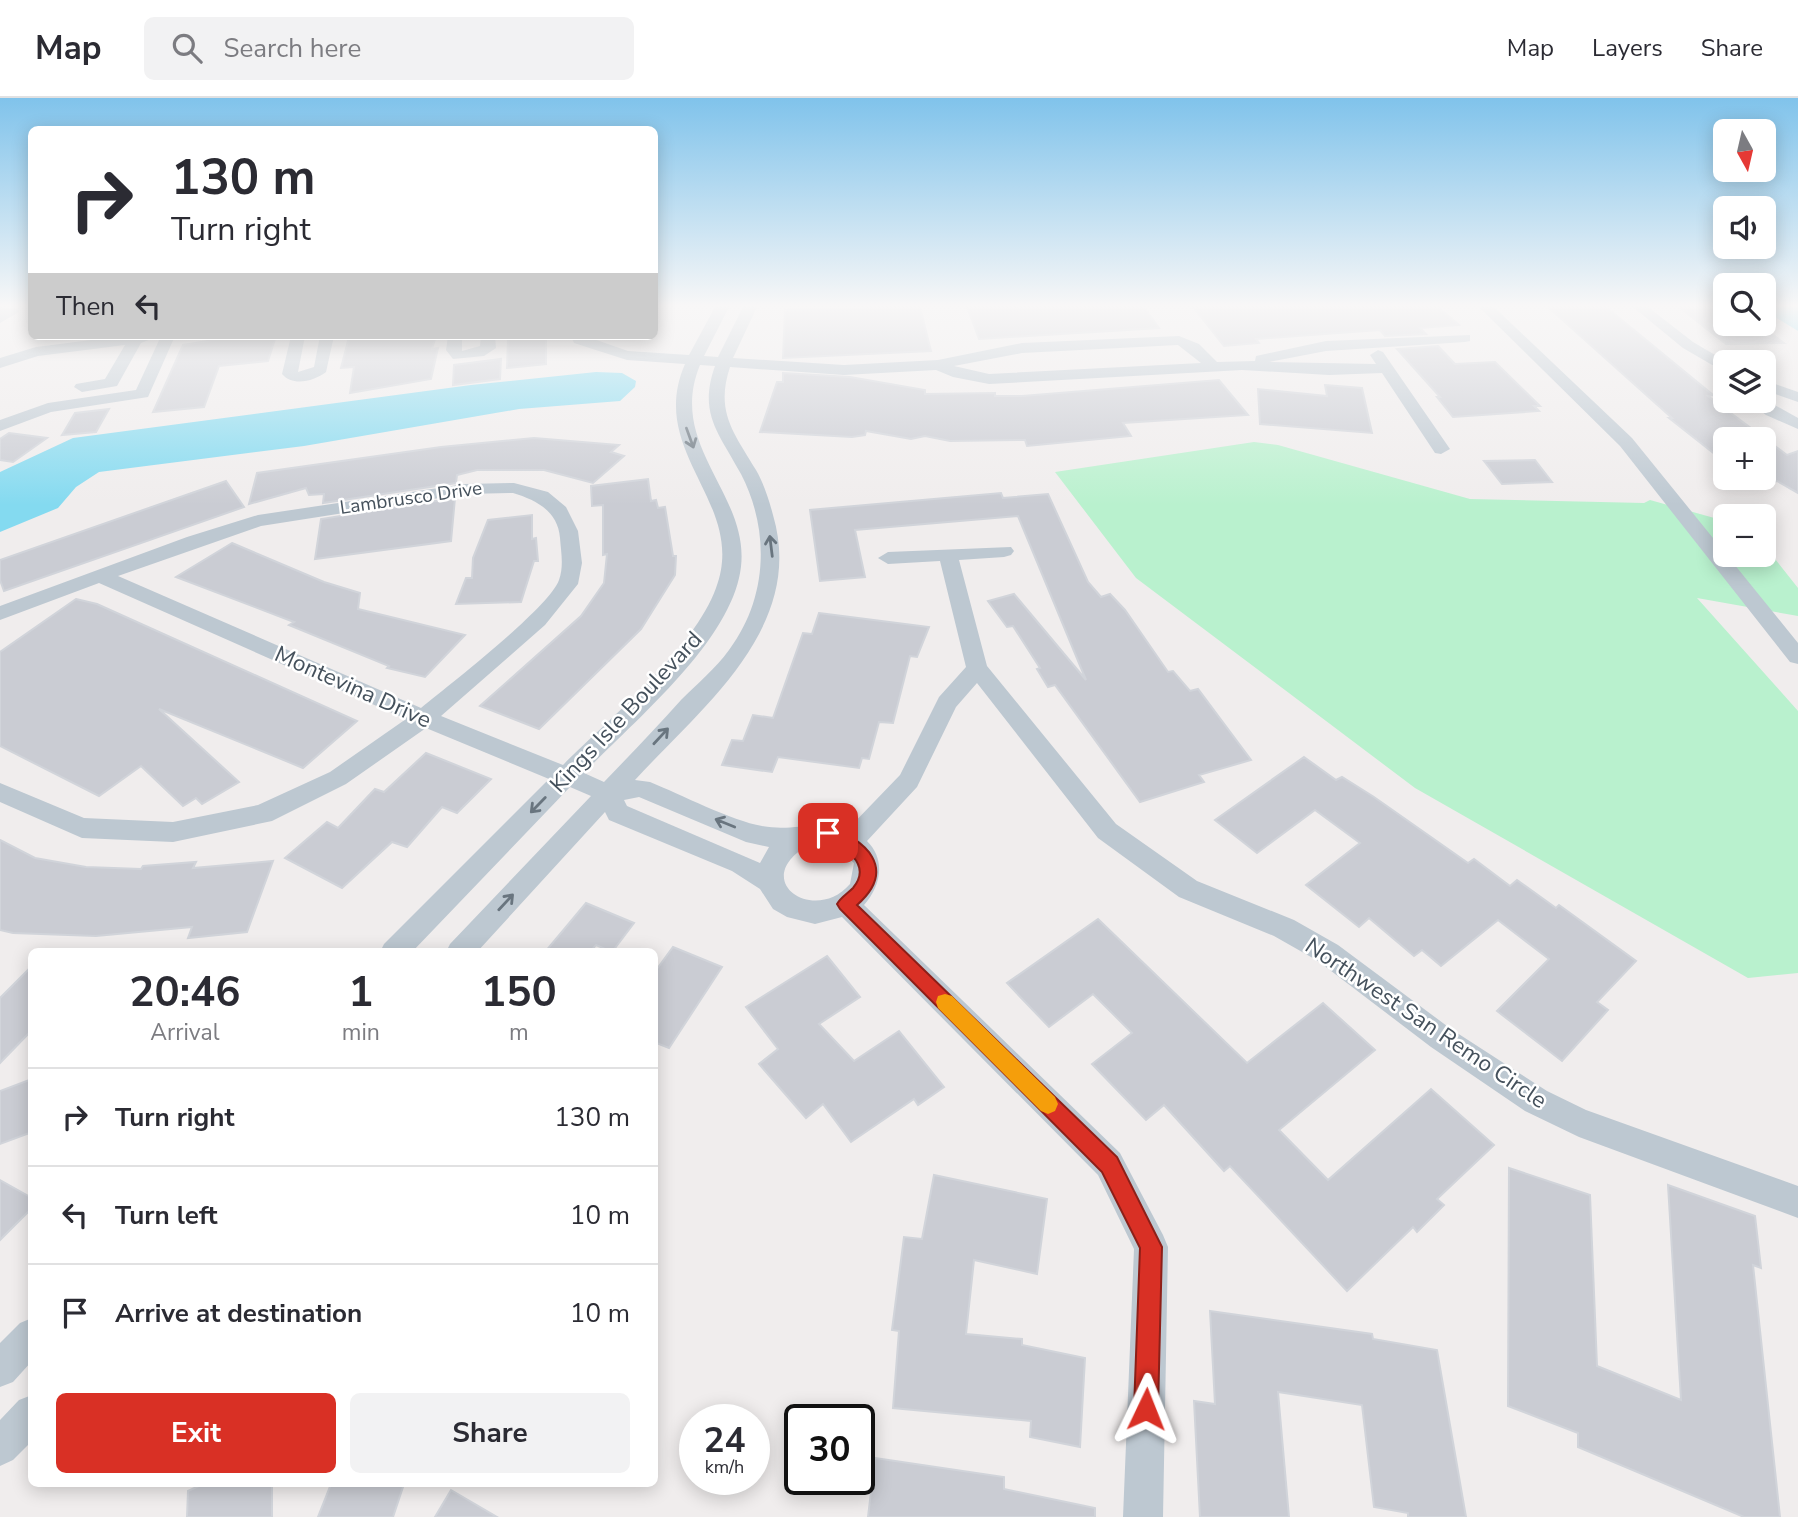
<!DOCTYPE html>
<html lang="en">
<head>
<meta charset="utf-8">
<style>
	:root { --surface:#fff; --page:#f2f2f3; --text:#2b2b33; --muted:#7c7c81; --line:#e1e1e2; --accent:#d93025 }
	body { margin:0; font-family:"Nunito Sans",sans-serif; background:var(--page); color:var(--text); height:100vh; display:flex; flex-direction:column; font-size:26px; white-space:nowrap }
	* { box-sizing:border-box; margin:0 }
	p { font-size:23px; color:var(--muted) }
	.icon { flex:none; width:38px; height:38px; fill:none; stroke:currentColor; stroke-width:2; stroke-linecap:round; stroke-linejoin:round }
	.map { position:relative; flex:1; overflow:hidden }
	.panel { position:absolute; left:28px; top:850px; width:630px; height:539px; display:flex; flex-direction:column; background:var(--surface); border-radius:10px; box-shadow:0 4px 18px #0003 }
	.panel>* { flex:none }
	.banner { position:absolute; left:28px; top:28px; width:630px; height:214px; border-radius:10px; box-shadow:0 4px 18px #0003; background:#fff; color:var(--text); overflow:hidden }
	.needle { width:46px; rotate:172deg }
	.controls { position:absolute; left:1713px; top:21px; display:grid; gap:14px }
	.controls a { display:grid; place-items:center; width:63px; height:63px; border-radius:10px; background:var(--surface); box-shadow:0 4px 18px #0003; font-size:35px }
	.speed { position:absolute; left:679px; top:1306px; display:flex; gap:14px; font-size:35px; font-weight:700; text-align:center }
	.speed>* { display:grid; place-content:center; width:91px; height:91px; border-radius:50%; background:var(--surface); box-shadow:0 4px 18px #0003; line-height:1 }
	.speed small { font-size:18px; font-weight:400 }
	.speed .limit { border:4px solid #111; border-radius:10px; background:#fff; color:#111 }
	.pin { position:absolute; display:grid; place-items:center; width:60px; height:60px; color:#fff; margin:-30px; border-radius:14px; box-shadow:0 4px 10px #0006 }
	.me { position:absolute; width:77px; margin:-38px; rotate:2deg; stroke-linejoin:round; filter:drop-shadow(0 0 5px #0008) }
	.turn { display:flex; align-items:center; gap:24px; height:147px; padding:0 28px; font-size:32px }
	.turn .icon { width:91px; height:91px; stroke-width:2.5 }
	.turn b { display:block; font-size:49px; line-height:60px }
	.then { display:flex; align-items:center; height:66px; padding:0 28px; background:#0003; gap:14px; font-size:26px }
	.eta { display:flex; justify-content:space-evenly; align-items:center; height:119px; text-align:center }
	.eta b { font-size:42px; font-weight:700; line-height:49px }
	.cta { display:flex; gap:14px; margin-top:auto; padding:14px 28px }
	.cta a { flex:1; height:80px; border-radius:10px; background:var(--accent); color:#fff; font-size:28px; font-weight:700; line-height:80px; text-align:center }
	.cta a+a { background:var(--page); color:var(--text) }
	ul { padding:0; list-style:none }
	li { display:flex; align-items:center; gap:21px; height:98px; padding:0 28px; border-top:2px solid var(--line) }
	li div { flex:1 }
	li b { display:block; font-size:26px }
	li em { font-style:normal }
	header { display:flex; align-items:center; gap:42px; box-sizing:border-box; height:98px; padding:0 35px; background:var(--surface); border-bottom:2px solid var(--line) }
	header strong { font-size:33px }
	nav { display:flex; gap:38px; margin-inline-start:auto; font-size:24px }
	.search { width:490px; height:63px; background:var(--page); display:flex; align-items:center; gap:18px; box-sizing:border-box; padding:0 24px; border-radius:10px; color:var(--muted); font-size:26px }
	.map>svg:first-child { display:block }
	.green { fill:#b9f1ce }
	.water { fill:#84daf0 }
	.building { fill:#caccd3; stroke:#d1d4da; stroke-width:2 }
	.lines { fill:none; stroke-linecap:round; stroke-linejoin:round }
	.minor { fill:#bdc8d1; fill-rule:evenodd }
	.oneway { stroke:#69757f }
	.route { fill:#d93025; stroke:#8d1f18; stroke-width:2 }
	.slow { fill:#f59e0b }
	.labels { text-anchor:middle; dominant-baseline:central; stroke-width:5; stroke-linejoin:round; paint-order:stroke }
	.far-street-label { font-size:19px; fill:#45515c; stroke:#fff }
	.street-label { font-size:23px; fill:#45515c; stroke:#fff }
</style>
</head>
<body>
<header>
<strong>Map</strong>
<div class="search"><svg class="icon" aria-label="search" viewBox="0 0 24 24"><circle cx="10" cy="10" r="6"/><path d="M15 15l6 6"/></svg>Search here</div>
<nav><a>Map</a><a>Layers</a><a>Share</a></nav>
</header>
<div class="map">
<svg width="1798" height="1419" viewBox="0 0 1798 1419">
	<rect width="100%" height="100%" fill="#f0eded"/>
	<path class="green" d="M1254 344 1278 347 1470 401 1644 405 1650 402 1725 423 1726 457H1764V447L1798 490V518L1697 500 1798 613V875L1748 880 1415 690 1136 480 1055 374Z"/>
	<g class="water">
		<path d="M1764 209H1798V233L1764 212Z"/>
		<path d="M596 274 622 275 636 283 635 289 620 303 519 311 304 348 99 374 76 389 58 410 0 434V374L73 340 471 287Z"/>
	</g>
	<g class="building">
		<path d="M920 209 931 253 783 260 785 212Z"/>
		<path d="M967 209H1144L1159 230 979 241Z"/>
		<path d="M1193 209H1438L1459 227 1420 230 1426 236 1385 238 1380 232 1256 241 1259 245 1224 248Z"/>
		<path d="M1548 209H1606L1713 297 1708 298 1787 357 1798 353V395L1777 383 1764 387V341H1726V365L1669 320H1672Z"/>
		<path d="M1679 209H1721L1726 212V226H1758L1784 245 1726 246Z"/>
		<path d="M240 238H276L268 263 219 268 204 309 153 314 183 247Z"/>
		<path d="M436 238 432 251 438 250 431 281 350 295 354 269 341 270 349 239Z"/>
		<path d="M511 238H546V266L507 270 508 241Z"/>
		<path d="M1438 248 1455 266 1495 264 1540 308H1534L1539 313 1453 319 1437 299H1440L1397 251Z"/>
		<path d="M501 261 500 281 453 287 454 267Z"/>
		<path d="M783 275 850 279 925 292V296L995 295V298H1022L1219 282 1248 317 1123 325 1131 338 1027 348 1025 342 950 343 925 338 911 341 866 333 865 337 852 339 760 334 777 284H783Z"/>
		<path d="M1325 287 1362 290 1372 335 1260 326 1258 291 1327 298Z"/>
		<path d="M109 311 96 334 62 337 75 315Z"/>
		<path d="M9 335 47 340 13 364 0 362V341Z"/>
		<path d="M534 340 619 347 611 354 624 358 593 385 544 372H477L457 377 456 385 323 405 324 396 309 397 306 390 249 406 257 375 441 349Z"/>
		<path d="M1535 362 1552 384 1502 386 1484 363Z"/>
		<path d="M648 381 651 403 656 402 658 410 665 409 673 458H676L675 477 641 531 539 631 480 608 581 518 604 485 607 456 603 457V407L592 408 591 388Z"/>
		<path d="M226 383 244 409 4 493 0 482V462Z"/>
		<path d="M1001 395 1003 400 1048 396 1088 484 1101 499 1110 496 1125 512 1168 574 1173 573 1190 593 1198 591 1251 662 1199 677 1204 684 1140 704 1055 587 1048 589 1037 571 1040 570 1013 528 1007 529 988 503 1014 496 1086 582 1018 418 855 432 865 479 820 483 810 412Z"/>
		<path d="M455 400 451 443 315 461 321 421Z"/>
		<path d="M532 417V441L536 440 538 463H534L521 504 456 506 466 480H472L473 460 488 422Z"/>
		<path d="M232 445 324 484 360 495 358 511 465 537 425 579 387 570 389 568 289 527 294 524 176 479Z"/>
		<path d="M76 501 97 506 357 623 303 670 159 611 239 684 202 706 196 700 183 708 141 668 99 698 0 648V554Z"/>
		<path d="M819 515 929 529 917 559 910 558 893 625 879 624 869 661 862 660 859 670 778 659 772 674 722 667 732 642 743 643 753 617 773 620 803 535 812 536Z"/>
		<path d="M426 655 491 681 457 715 442 709 407 749 392 744 342 790 285 760 327 724 338 730 375 691 384 694Z"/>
		<path d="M1304 659 1336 682 1342 679 1374 699 1468 765 1474 761 1510 788 1517 782 1556 810 1559 807 1636 863 1597 904 1608 912 1562 963 1497 913 1549 861 1498 822 1441 868 1422 852 1414 858 1369 820 1359 829 1306 787 1360 745 1315 712 1257 755 1215 722Z"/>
		<path d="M0 742 35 760 86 769 141 771 143 768 196 764 193 770 273 763 247 834 188 840 192 829 96 838 13 835 0 832Z"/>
		<path d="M586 805 634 825 612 854 596 847 590 854H545Z"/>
		<path d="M1098 821 1247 965 1323 905 1375 952 1279 1032 1328 1082 1431 991 1494 1047 1437 1101 1444 1107 1417 1134 1413 1129 1347 1193 1230 1068 1224 1073 1164 1007 1146 1022 1092 966 1132 935 1093 896 1049 929 1007 885Z"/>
		<path d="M673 849 722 869 669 950 654 944V875Z"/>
		<path d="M827 858 860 899 819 926 854 963 899 933 944 989 918 1007 914 1001 851 1044 823 1006 806 1020 759 966 778 951 746 909Z"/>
		<path d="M32 868V932L0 965V900Z"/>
		<path d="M32 981V1034L0 1046V993Z"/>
		<path d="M1509 1070 1590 1097 1597 1268 1681 1302 1668 1087 1755 1118 1761 1170 1753 1167 1780 1419H1744L1578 1349V1335L1508 1308Z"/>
		<path d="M934 1077 1047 1101 1037 1176 974 1162 966 1236 1022 1241V1247L1085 1260 1080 1349 1030 1339 1031 1323 893 1310 899 1233 892 1232 904 1139 922 1141Z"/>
		<path d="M0 1082 32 1100V1110L0 1142Z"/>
		<path d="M1210 1213 1372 1236 1373 1241 1437 1252 1466 1419H1408V1415L1374 1409 1362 1307 1278 1294 1289 1419H1200L1194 1303 1215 1306Z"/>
		<path d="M875 1360 1004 1379V1391L1095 1410V1419H868Z"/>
		<path d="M203 1386H272V1419H187L188 1393Z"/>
		<path d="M331 1386H404L393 1419H318Z"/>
		<path d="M451 1392 497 1419H435Z"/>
	</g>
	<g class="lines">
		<g class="minor">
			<path d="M0 209 17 211 19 214 0 225Z"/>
			<path d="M715 209H729L704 258 718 259 743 209H757L733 260 844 267 938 262 1022 245 1179 238 1199 246 1217 264 1255 263 1256 258 1326 243 1470 237V243L1465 244 1326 253 1269 264 1376 266 1370 257 1378 252 1383 254 1450 351 1441 356 1435 355 1382 275 1329 277 1242 272 989 286 953 279 936 272 844 277 730 269C715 314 734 335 756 372 764 386 769 402 773 417 806 529 703 608 635 682L650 684C680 696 732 723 762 728 796 734 811 721 847 732L900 677 939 599 966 569 940 463 888 466 878 460 888 454 1011 449 1014 453 1011 457 1004 459 959 462 987 568 1116 726 1197 783 1294 822 1338 847 1451 931 1547 993 1586 1012 1798 1088V1120L1579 1039 1525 1013 1431 949 1318 863 1274 838 1179 799 1098 740 977 585 956 609 917 689 867 743C886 762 881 788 864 807L1120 1055 1163 1137 1168 1149 1163 1419H1123L1134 1151 1098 1077 842 819 815 826 787 819 773 811 760 791 732 773 609 722 605 714 477 854H446L450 846 591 698 570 689 412 854H380L384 846 549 681 426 630 346 686 272 723 173 744 82 740 0 704V685L84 720 173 724 258 707 330 674 406 621 99 485 0 522V508L187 439 258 417 465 386 514 385 548 394 566 409 578 433 582 465 578 486 545 527 441 618 563 667C610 620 694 551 716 490 748 405 646 355 685 266L627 262 574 245 571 238H585L628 253 689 257ZM1178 247 1201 265 989 276 954 268 1022 255ZM700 267 715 268C698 316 719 335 741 376 770 432 768 500 729 552 716 570 697 586 681 602 656 630 630 657 604 684L584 675C633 624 723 550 739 480 758 400 665 352 700 267ZM513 395C536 402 558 413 560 440 561 454 564 468 559 482 549 510 449 587 421 610L118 478 261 428 465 396ZM639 699 746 744 769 749 760 765 627 708 624 702ZM812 745 836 749 854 765 850 786C814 828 745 781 812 745Z"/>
			<path d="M1479 209H1494L1632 340 1798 545V566L1790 564 1620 348Z"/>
			<path d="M1633 209H1648L1693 244 1727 264 1726 275 1683 250Z"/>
			<path d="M123 238 156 239 141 245 117 288 82 294 74 289 76 286 105 281 125 247 38 258 0 270V260L36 249Z"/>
			<path d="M161 238H175L148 299 51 314 0 333V322L48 305 136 292Z"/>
			<path d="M291 238H305L298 274 314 269 320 238H334L326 274C314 283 293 289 282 276Z"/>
			<path d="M448 238H462V253L480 248 481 238H495L496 250 484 258 453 261 446 252Z"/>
			<path d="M1764 282 1798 294V304L1764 292Z"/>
			<path d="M1764 301 1798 320V331L1766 317 1748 303Z"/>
			<path d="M32 1220V1263L13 1284 0 1289V1245L20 1225Z"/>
			<path d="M32 1297V1343L13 1362 0 1368V1322L19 1302Z"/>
		</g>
	</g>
	<defs><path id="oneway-shaft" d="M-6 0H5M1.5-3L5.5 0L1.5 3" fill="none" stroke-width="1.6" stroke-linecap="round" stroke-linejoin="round" transform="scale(1.75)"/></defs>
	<g class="oneway">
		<use href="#oneway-shaft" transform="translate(690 340) rotate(70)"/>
		<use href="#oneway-shaft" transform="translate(771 448) rotate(-97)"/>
		<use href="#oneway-shaft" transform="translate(661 638) rotate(-47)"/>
		<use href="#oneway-shaft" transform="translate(538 707) rotate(134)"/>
		<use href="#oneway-shaft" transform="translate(725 725) rotate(-158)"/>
		<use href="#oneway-shaft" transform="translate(506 804) rotate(-47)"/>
	</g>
	<linearGradient id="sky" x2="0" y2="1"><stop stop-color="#80c3eb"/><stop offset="0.51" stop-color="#f8f7f7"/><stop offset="1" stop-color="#f8f7f7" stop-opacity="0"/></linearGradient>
	<rect width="1798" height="407" fill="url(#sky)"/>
	<path class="route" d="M828 729C866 741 898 771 857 807L1117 1059 1162 1149 1158 1311 1154 1319 1146 1323 1137 1319 1134 1311 1140 1150 1102 1074 840 811 837 806C841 799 847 796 853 790 874 765 841 747 822 739L819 735Z"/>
	<path class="slow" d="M945 896 952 898 1055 999 1058 1006 1055 1013 1048 1016 1041 1013 938 910 936 904 938 898Z"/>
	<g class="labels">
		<g class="far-street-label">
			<text transform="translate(411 400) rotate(-8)">Lambrusco Drive</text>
		</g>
		<g class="street-label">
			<text transform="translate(353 589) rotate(24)">Montevina Drive</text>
			<text transform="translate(626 614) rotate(-47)">Kings Isle Boulevard</text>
			<text transform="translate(1426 925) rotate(34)">Northwest San Remo Circle</text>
		</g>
	</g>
</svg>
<div class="controls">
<a><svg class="needle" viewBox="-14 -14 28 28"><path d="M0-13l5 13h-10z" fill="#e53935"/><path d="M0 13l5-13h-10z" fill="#7c7c81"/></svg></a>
<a><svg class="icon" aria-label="sound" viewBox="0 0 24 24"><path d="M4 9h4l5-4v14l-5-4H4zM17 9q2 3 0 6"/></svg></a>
<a><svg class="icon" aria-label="search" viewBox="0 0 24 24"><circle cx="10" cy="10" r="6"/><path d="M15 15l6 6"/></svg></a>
<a><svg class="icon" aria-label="layers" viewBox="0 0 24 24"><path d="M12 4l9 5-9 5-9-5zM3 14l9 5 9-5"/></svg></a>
<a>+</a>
<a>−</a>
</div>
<div class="speed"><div>24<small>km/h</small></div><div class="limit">30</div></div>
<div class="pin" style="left:828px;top:735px;background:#d93025"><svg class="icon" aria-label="arrive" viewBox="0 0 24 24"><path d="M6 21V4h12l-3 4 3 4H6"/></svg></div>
<svg class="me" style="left:1146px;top:1311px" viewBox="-20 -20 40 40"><path d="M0-17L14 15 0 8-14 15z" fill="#d93025" stroke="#fff" stroke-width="4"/></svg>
<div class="banner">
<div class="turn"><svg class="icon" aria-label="right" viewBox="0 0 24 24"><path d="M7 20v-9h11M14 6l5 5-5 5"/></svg><div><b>130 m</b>Turn right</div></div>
<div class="then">Then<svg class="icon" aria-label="left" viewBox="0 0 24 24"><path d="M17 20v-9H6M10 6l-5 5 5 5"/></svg></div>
</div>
<section class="panel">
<div class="eta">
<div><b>20:46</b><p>Arrival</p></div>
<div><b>1</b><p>min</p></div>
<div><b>150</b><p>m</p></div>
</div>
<ul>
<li><svg class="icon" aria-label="right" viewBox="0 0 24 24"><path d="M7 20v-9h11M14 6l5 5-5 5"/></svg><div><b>Turn right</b></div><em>130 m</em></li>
<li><svg class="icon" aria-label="left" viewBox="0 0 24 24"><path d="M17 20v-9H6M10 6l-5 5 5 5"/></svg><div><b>Turn left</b></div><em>10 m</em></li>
<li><svg class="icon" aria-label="arrive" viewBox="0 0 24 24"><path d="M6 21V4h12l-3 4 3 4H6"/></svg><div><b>Arrive at destination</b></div><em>10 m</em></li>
</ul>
<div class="cta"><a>Exit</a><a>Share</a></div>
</section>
</div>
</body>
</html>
